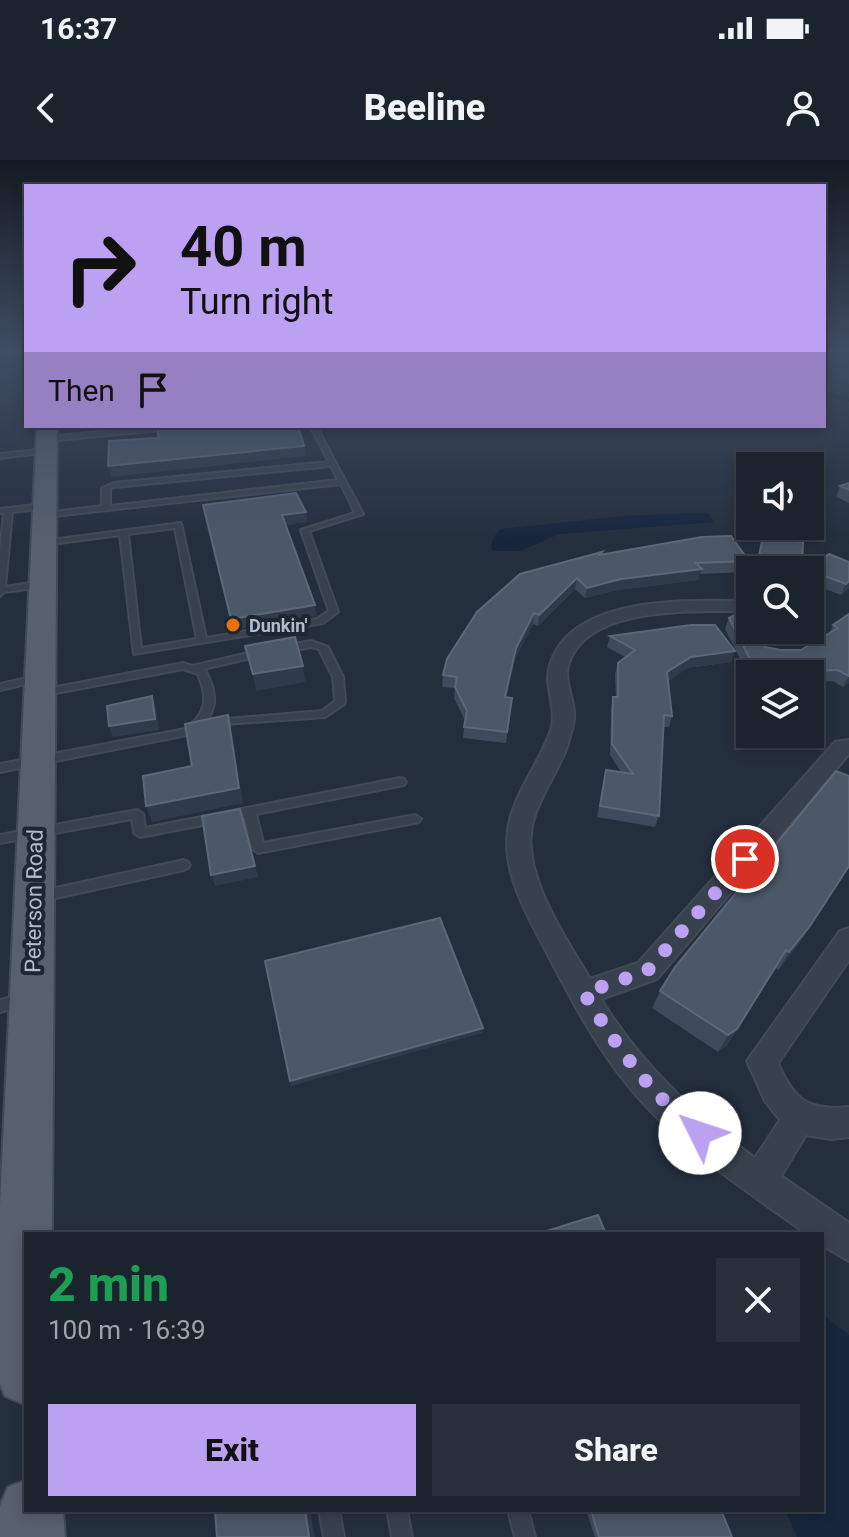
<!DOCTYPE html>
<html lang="en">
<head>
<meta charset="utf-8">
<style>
	:root { --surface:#1b232e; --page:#282f3a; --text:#f1f3f6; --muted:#a0a4aa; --line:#39404a; --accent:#bca0f2 }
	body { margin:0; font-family:Roboto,sans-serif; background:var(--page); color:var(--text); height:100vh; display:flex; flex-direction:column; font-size:30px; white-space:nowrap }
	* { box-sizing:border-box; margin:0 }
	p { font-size:26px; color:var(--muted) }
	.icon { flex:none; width:44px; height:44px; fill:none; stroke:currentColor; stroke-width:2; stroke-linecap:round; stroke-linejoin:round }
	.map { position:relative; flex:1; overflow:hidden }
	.details { position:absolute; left:24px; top:1072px; width:800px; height:280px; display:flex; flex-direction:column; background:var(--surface); border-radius:0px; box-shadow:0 4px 12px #0003,0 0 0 2px var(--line) }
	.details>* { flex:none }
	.guide { position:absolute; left:24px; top:24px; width:802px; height:244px; border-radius:0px; box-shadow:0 4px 12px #0003,0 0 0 2px var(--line); background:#bca0f2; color:#111; overflow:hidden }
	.fabs { position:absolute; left:736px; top:292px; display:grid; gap:16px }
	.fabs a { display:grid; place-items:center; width:88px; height:88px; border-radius:0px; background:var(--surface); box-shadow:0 4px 12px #0003,0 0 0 2px var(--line); font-size:40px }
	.pin { position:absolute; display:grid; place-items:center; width:68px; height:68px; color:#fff; margin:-34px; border:4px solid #fff; border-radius:50%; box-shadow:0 2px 8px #0007 }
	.me { position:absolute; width:88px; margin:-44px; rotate:311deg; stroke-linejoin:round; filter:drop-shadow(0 0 6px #0008) }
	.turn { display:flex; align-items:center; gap:28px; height:168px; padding:0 24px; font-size:36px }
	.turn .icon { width:104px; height:104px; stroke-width:2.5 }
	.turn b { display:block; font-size:56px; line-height:68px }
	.then { display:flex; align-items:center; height:76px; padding:0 24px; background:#0003; gap:16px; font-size:30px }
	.round { display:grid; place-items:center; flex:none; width:84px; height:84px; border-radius:0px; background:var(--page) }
	.head { display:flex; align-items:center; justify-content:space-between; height:136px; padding:0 24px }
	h1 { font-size:48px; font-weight:800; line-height:60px; color:#1e9e55 }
	.action { display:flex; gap:16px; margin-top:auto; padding:16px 24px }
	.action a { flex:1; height:92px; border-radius:0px; background:var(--accent); color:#111; font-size:32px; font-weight:800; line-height:92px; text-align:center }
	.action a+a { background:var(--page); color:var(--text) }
	.status { display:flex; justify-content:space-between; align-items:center; height:56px; padding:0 40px; background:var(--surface); direction:ltr }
	.status svg { height:22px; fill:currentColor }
	header { display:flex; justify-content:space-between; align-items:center; height:104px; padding:0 24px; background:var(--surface); font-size:36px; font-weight:800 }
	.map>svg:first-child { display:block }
	.water { fill:#17263c }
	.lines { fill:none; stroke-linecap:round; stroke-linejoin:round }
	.stream { stroke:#17263c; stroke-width:4 }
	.lane-casing { stroke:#414a57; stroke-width:4 }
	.street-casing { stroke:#414a57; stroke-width:4 }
	.primary-casing { stroke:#414a57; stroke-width:4 }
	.lane { fill:#38414e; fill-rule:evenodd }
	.street { fill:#38414e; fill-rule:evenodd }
	.primary { fill:#56606e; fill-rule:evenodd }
	.wall { fill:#3f4b5c }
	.shaded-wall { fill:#2f3b4b }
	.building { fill:#4b5868; stroke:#5c6777; stroke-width:2 }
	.route { stroke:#bca0f2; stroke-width:14; stroke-dasharray:0 25.2 }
	.food-dot { fill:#e8710a; stroke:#1d2633; stroke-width:3 }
	.labels { text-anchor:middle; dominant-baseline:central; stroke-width:8; stroke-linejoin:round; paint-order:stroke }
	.far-poi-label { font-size:18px; font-weight:bold; fill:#b4bcc9; stroke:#1d2633; text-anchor:start }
	.street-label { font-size:22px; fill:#b4bcc9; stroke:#1d2633 }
</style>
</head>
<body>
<div class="status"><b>16:37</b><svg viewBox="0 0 49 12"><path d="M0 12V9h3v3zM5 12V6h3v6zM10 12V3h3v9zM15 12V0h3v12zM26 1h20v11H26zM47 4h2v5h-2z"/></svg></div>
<header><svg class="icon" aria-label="back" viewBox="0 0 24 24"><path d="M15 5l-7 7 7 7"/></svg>Beeline<svg class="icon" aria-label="person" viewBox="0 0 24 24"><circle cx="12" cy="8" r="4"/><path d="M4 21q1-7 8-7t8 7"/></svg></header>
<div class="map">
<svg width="849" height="1377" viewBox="0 0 849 1377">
	<rect width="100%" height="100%" fill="#242f3e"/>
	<g class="water">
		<path d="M697 353 708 354 714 362 559 374 520 391H494L491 388 493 378 501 369 624 356Z"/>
		<path d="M822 1154 849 1175V1377H797L785 1350H822Z"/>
	</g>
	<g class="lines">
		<path class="stream" d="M824 234 849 240"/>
		<g class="lane-casing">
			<g id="lane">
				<path d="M162 266H186L183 268 47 281 44 279 47 277Z"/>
				<path d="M310 266H316L363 354 309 371 338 452 323 463 134 494 120 375 44 385 40 383 44 381 181 363 206 478 317 459 329 451 301 370 355 353 341 324 45 357 41 355 45 353 102 346V328L114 323 329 302ZM331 306 338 320 110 346V329L115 327ZM175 368 197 479 141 488 128 374Z"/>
				<path d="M47 289 50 291 49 292 0 298V294Z"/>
				<path d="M45 344H48V348L12 352 5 427 43 421 47 424 43 427 4 432 0 436V391L4 353H0V349Z"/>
				<path d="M311 481 328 487 343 517 345 542 344 544 325 557 211 565 210 563 211 561 215 560 322 551 335 541 333 517 319 489 311 487 284 492 279 489 284 486Z"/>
				<path d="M262 490 267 493 265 495 203 509 205 510C220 537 217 556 192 574L0 612V604L185 569C207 554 208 538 198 514L183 509 40 536 36 535V531L183 503 192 506Z"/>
				<path d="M40 515 43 516V520L0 530V524Z"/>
				<path d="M400 618 404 619 406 622 404 625 256 654 263 683 415 655 421 659 419 662 258 693 252 688 245 657 140 677 134 673 132 659 0 683V675L137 650 143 654 145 668Z"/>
				<path d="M184 700 188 702 190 705 188 708 184 710 42 741 38 740 36 736 38 732 42 731Z"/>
				<path d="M25 834 30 836 32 840 30 844 0 852V840Z"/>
				<path d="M319 1350H339L344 1377H324Z"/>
				<path d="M387 1350H407L412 1377H392Z"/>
				<path d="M508 1350H528L535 1377H515Z"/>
			</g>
		</g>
		<g class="street-casing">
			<g id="street">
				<path d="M26 189V193L0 196V190Z"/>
				<path d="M750 441V451C702 452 585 443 568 506 564 522 574 538 574 554 575 564 570 574 568 584 559 611 540 634 533 662 519 711 566 778 590 819L638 803 835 582 849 580V594L657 819 601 839C641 905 694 953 755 998L780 960 765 941 747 901 840 771 849 768V800L778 903C794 941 809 951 849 947V977L831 979 806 975 781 1016 849 1063V1101L822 1085V1074H807C745 1030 679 987 630 928 595 886 570 837 545 789 526 754 502 711 508 670 512 636 540 603 551 570 558 548 543 527 550 505 572 433 692 441 750 441Z"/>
			</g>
		</g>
		<g class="primary-casing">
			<g id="primary">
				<path d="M37 266H57L52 1074H26V1245L5 1236 0 1224V1045Z"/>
				<path d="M26 1320V1350H63L65 1377H0V1346L8 1327Z"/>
			</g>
		</g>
		<use href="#lane" class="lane"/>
		<use href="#street" class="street"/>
		<use href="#primary" class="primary"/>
	</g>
	<g class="wall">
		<path d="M849 323V343L836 337 840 326Z"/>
		<path d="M763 376 802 408 801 410H754Z"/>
		<path d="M602 392 601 395 749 401 745 412 700 414 698 420 618 430 585 438 575 429 538 466 533 464 515 499 506 537 511 549 506 583 463 578 465 560 454 538 455 528 442 527 443 515Z"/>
		<path d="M849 402V428L841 435 810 423V410Z"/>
		<path d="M849 454V523L843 527 833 521 810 522V514H750V518L725 469 729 458 765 487 781 490H801L830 472 833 465Z"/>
		<path d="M610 476 735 491 731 502 687 508 668 521 672 556 669 567H663L659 656 655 667 597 657 606 610 621 612 610 595 611 548 613 537H616L615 514 618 503 625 497 607 487Z"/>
		<path d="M849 706 799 784 778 810 776 808 727 885 718 892 652 848 660 831Z"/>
		<path d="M586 1350H721L732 1377H595Z"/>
	</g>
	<g class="shaded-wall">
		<path d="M304 286 305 296 111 317 108 306Z"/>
		<path d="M306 352 307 362 284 366 282 355Z"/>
		<path d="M702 409 698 420 618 430 585 438 587 428 621 419Z"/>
		<path d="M577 418 575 429 538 466 539 455Z"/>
		<path d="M849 421V428L841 435 846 424Z"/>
		<path d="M315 445 317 456 233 470 231 459Z"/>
		<path d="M534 453 533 464 515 499 504 548 505 537 516 488Z"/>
		<path d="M735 491 731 502 687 508 663 524 667 512 691 497Z"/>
		<path d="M303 506 305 522 256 531 253 514Z"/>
		<path d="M849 516V523L843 527Z"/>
		<path d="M152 536 156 548 159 570 113 577 109 566Z"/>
		<path d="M228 555 243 643 152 662 146 646 239 628Z"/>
		<path d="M255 706 258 717 215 726 211 715Z"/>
		<path d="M849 706 799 784 778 810 789 792Z"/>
		<path d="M786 790 727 885 718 892 728 875Z"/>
		<path d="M483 868 482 873 291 926 290 921Z"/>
		<path d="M305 1350H310L315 1377H309Z"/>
	</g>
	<g class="building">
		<path d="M188 266H298L304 286 108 306 109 281 158 278V269Z"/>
		<path d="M849 323V330L840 326Z"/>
		<path d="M296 333 306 352 282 355 315 445 231 459 203 345Z"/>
		<path d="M731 376 749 401 696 403 702 409 621 419 587 428 577 418 539 455 534 453 516 488 505 537 512 538 507 572 464 567 467 551 455 527 457 517 443 515 447 499 477 452 520 414 602 392 599 395 702 377Z"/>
		<path d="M763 376 803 382 802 408 758 401Z"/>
		<path d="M829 394 849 402V421L846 424 809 410Z"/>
		<path d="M744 450 750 460V470H756L765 487 781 490H801L838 468 833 465 849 454V516L838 510 757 513 729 458Z"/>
		<path d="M691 465H715L735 491 691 497 667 512 672 556 664 555 659 656 600 646 606 610 633 614 612 584 613 537H618V503L635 490 610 476Z"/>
		<path d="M295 477 303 506 253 514 245 486Z"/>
		<path d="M152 536 155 559 109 566 107 546Z"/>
		<path d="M228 555 239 628 146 646 143 616 192 606 185 564Z"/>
		<path d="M836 611 849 616V706L810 766 789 792 786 790 737 869 728 875 660 831 675 807Z"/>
		<path d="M240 649 255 706 211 715 202 656Z"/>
		<path d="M440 758 483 868 290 921 265 801Z"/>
		<path d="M598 1055 606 1074H537Z"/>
		<path d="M215 1350H305L309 1377H217Z"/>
		<path d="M591 1350H721L732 1377H599Z"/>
	</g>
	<linearGradient id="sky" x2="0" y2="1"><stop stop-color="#141a22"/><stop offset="0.5" stop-color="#3f4d63"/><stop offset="1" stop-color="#3f4d63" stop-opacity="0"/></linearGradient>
	<rect width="849" height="381" fill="url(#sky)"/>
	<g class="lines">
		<path class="route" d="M700 973C651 935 616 886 584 833L647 811 745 699"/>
	</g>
	<circle class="food-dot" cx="233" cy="465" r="8"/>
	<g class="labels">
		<g class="far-poi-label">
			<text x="249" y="465">Dunkin'</text>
		</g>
		<g class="street-label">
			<text transform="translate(34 741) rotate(-89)">Peterson Road</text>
		</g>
	</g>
</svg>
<div class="fabs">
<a><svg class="icon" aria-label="sound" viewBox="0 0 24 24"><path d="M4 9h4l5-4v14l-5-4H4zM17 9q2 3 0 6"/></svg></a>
<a><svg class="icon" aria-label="search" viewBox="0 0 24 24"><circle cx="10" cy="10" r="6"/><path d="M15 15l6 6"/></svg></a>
<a><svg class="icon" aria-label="layers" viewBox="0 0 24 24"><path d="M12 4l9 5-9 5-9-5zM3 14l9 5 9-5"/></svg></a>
</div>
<div class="pin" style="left:745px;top:699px;background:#d93025"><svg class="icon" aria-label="arrive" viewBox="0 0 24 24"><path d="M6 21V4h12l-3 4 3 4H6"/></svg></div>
<svg class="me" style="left:700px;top:973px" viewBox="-20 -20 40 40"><circle r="19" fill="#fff"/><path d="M0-13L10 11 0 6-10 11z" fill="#bca0f2"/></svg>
<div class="guide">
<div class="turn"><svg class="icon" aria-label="right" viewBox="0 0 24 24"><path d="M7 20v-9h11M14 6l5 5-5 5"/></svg><div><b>40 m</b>Turn right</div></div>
<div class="then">Then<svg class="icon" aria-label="arrive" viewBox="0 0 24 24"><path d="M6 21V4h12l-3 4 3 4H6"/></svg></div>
</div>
<section class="details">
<div class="head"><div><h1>2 min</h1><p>100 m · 16:39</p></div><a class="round"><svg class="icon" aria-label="close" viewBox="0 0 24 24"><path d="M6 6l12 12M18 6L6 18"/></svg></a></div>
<div class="action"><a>Exit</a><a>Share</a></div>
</section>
</div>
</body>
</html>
